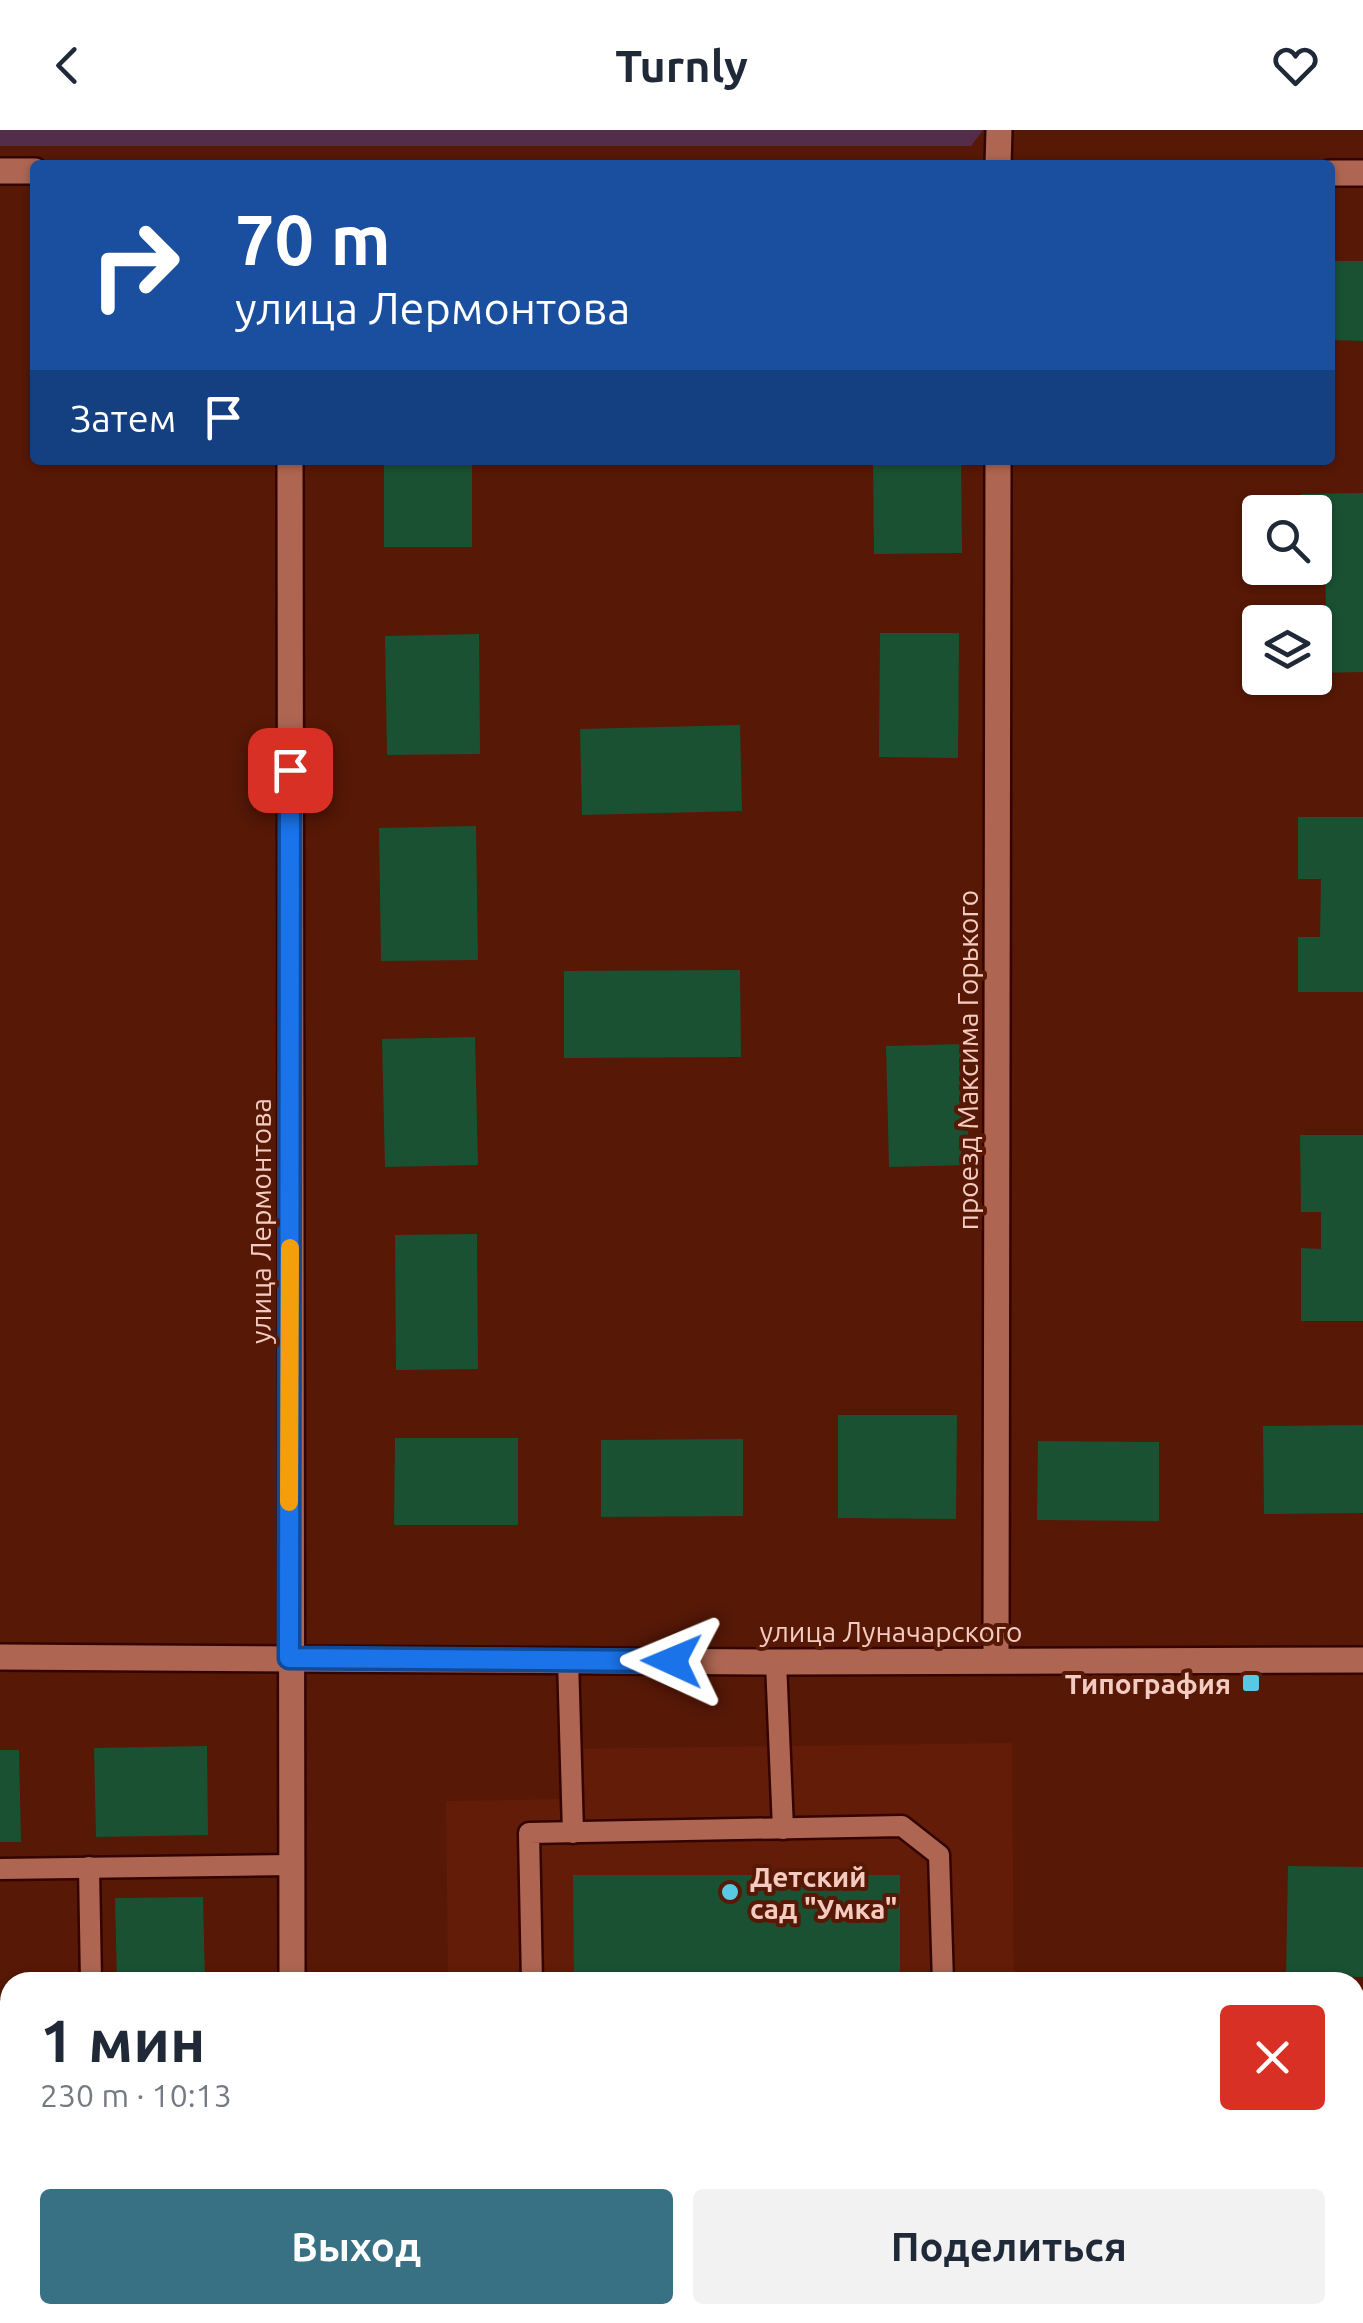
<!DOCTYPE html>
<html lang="ru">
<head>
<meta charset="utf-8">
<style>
	:root { --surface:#fff; --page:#f2f2f3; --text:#1f2937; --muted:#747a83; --accent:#397184 }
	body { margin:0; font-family:Ubuntu,sans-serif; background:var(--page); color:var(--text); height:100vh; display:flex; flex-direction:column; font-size:38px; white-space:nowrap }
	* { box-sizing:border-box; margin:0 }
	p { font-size:32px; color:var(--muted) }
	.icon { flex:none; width:55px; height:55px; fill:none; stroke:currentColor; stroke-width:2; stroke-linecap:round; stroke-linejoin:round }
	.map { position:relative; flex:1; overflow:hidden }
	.side { position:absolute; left:0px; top:1842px; width:1365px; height:352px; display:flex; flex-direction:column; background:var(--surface); border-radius:30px 30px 0 0; box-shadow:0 2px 8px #0004 }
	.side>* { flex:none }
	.guide { position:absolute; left:30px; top:30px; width:1305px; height:305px; border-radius:10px; box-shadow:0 2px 8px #0004; background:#1a4fa0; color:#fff; overflow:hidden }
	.fabs { position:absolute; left:1242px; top:365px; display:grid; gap:20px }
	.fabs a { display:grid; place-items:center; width:90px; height:90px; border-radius:10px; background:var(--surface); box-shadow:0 2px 8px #0004; font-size:50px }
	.pin { position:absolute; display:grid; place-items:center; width:85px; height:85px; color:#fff; margin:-42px; border-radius:20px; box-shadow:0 5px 15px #0006 }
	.me { position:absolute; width:110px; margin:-55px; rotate:271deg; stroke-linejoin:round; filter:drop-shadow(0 0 8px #0008) }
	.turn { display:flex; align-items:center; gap:35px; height:210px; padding:0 40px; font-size:45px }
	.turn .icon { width:130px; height:130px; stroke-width:2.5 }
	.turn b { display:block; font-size:70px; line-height:85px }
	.then { display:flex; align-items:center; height:95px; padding:0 40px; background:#0003; gap:20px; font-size:38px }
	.round { display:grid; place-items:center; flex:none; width:105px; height:105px; border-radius:10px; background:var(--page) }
	.summary { display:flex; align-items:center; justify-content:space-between; height:170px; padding:0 40px }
	h1 { font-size:60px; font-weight:700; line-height:75px }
	.cta { display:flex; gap:20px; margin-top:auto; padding:20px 40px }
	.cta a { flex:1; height:115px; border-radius:10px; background:var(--accent); color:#fff; font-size:40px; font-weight:700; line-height:115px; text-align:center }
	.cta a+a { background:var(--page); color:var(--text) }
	header { display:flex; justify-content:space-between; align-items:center; height:130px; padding:0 40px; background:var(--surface); font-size:45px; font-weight:700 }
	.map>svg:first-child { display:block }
	.built { fill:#631c07 }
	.green { fill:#542d4b }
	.building { fill:#1a5133 }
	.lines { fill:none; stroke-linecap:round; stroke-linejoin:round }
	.service-casing { stroke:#340500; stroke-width:25 }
	.minor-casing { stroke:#340500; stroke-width:30 }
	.tertiary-casing { stroke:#340500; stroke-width:30 }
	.service { stroke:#ae6653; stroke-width:20 }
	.minor { stroke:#ae6653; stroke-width:25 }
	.tertiary { stroke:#ae6653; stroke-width:25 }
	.route-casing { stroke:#114b97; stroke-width:25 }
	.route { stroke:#1a73e8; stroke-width:18 }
	.slow { stroke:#f59e0b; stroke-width:18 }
	.poi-dot { fill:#58c9e3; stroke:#571806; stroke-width:4 }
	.labels { text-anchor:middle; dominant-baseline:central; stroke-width:8; stroke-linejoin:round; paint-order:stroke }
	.street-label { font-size:28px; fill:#f3cbc0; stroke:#571806 }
	.poi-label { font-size:28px; font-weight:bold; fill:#f3cbc0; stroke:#571806; text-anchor:end }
</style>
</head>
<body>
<header><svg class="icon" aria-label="back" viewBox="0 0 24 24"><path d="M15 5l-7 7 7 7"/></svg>Turnly<svg class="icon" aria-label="heart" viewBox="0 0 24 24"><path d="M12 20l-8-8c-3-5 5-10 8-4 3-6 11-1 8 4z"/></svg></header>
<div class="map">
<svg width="1363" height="2193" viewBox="0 0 1363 2193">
	<rect width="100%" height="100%" fill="#571806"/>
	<path class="built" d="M1012 1613 1014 1852H448L446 1671 560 1669V1619Z"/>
	<path class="green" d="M0 0H983L971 16H0Z"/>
	<g class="building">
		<path d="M1330 131H1363V211L1330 210Z"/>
		<rect x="384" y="330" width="88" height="87"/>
		<path d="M873 330H961L962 423 874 424Z"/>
		<path d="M1363 363V542L1315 543V492H1303V482L1326 481 1325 428H1315V382H1302L1301 364Z"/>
		<path d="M880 503H959L958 628 879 627Z"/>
		<path d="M479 504 480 624 387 625 385 506Z"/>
		<path d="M740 595 742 681 582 685 580 599Z"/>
		<path d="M1298 687H1363V862H1298V807H1320L1321 749H1298Z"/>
		<path d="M476 696 478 830 381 831 379 698Z"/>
		<path d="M740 840 741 927 564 928V841Z"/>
		<path d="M475 907 478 1035 385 1037 382 909Z"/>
		<path d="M966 914 969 1035 889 1037 886 916Z"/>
		<path d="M1300 1005H1363V1191H1301V1118L1321 1119V1082H1301Z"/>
		<path d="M477 1104 478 1239 396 1240 395 1105Z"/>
		<path d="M838 1285H957L956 1389 838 1388Z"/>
		<path d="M1363 1295V1383L1264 1384 1263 1296Z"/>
		<path d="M395 1308H518V1395H394Z"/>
		<path d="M743 1309V1386L601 1387V1310Z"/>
		<path d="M1038 1311 1159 1312V1391L1037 1390Z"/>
		<path d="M207 1616 208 1705 96 1707 94 1618Z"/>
		<path d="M0 1620H19L21 1712H0Z"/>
		<path d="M1288 1736 1363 1737V1847L1286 1845Z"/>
		<path d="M573 1745H900V1850H574Z"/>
		<path d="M203 1767 205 1852H117L115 1768Z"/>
		<path d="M1363 2168V2193H1288V2185H1355V2169Z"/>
		<rect x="117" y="2185" width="98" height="8"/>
	</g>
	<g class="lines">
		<g class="service-casing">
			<g id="service">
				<path d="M568 1529 573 1703"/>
				<path d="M776 1532 783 1699"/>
				<path d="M89 1737 91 1852"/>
				<path d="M0 1739 291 1735"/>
				<path d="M532 1852 529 1703 902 1696 939 1725 943 1852"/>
				<path d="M96 2185V2193"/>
			</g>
		</g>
		<g class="minor-casing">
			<g id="minor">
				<path d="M998 35 999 0"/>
				<path d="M290 330 292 1852"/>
				<path d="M996 1529 998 330"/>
				<path d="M294 2185V2193"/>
			</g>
		</g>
		<g class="tertiary-casing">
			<g id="tertiary">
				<path d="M0 41H35"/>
				<path d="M1330 43H1363"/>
				<path d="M0 1527 776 1532 1363 1530"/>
			</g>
		</g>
		<use href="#service" class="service"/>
		<use href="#minor" class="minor"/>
		<use href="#tertiary" class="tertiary"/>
	</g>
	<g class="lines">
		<g class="route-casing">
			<path id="route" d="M290 640 289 1528 672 1531"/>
		</g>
		<use href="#route" class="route"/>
		<path class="slow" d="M289 1372 290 1118"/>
	</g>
	<g class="poi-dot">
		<rect x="1241" y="1543" width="20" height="20" rx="5"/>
		<circle cx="730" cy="1762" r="10"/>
	</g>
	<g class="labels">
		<g class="street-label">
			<text transform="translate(967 930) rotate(-90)">проезд Максима Горького</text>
			<text transform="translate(260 1091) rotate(-90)">улица Лермонтова</text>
			<text x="891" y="1501">улица Луначарского</text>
		</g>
		<g class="poi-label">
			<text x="1231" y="1553">Типография</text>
			<text x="750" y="1746" text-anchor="start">Детский<tspan x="750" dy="32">сад "Умка"</tspan></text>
		</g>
	</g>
</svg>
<div class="fabs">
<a><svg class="icon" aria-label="search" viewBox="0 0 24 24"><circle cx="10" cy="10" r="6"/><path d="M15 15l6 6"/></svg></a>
<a><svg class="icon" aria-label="layers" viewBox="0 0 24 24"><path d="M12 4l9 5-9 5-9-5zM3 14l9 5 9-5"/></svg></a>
</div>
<div class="pin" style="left:290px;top:640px;background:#d93025"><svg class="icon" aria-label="arrive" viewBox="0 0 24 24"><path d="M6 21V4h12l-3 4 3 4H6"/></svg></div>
<svg class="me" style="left:672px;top:1531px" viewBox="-20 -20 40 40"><path d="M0-17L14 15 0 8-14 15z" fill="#1a73e8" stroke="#fff" stroke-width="4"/></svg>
<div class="guide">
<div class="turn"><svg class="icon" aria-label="right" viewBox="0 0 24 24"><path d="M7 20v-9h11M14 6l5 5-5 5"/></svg><div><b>70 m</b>улица Лермонтова</div></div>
<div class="then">Затем<svg class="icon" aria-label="arrive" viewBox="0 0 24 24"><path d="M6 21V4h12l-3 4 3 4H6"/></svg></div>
</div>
<section class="side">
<div class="summary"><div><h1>1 мин</h1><p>230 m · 10:13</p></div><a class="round" style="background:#d93025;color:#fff"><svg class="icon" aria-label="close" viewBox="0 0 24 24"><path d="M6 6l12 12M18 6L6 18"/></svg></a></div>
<div class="cta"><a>Выход</a><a>Поделиться</a></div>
</section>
</div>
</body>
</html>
